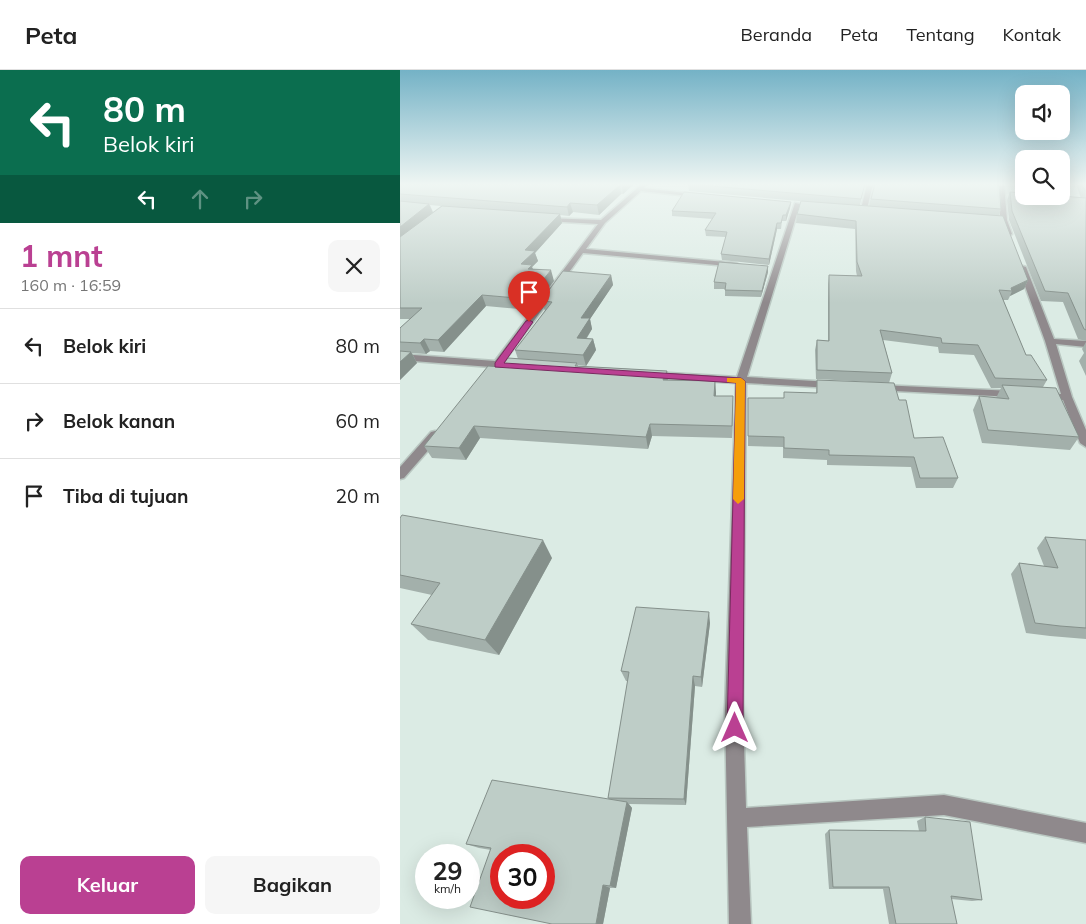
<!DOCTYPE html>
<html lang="id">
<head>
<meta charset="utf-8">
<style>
	:root { --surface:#fff; --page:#f6f6f6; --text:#222; --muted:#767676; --line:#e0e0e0; --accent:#ba4092 }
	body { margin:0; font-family:Mulish,sans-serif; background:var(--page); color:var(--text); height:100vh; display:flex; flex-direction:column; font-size:19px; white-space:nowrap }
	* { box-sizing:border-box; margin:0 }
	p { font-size:16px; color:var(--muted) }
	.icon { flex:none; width:28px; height:28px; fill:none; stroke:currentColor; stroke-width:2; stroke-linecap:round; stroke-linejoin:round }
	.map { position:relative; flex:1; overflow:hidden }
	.side { display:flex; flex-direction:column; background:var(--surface); width:400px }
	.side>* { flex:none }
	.hud { background:#0b6e4f; color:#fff; overflow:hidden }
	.controls { position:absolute; left:615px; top:15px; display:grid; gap:10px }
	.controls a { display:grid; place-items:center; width:55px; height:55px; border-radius:10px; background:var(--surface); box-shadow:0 5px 20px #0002; font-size:25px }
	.speed { position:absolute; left:15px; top:774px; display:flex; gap:10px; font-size:25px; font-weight:700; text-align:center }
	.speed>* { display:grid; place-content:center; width:65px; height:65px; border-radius:50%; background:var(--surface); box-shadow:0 5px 20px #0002; line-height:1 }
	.speed small { font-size:12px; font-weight:400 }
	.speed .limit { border:8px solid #d22; background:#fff; color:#111 }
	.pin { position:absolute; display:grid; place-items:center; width:42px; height:42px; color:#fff; margin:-51px -21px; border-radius:50% 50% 50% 0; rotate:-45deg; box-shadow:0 0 5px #0007 }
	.pin .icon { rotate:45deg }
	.me { position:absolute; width:55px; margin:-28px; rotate:0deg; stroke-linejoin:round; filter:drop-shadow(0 0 4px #0008) }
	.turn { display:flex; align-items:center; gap:18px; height:105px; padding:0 20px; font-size:22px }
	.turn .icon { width:65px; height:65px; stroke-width:2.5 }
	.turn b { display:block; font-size:35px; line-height:42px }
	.lanes { display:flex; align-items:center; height:48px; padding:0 20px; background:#0003; justify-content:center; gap:25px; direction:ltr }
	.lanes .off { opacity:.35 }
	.round { display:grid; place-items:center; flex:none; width:52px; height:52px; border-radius:10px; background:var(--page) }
	.overview { display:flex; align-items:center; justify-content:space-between; height:85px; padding:0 20px }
	h1 { font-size:30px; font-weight:700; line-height:38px; color:var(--accent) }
	.action { display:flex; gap:10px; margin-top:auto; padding:10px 20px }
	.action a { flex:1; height:58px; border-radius:10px; background:var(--accent); color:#fff; font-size:20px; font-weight:700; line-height:58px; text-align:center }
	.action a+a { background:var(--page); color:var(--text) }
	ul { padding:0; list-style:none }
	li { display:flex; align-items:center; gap:15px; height:75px; padding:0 20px; border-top:1px solid var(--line) }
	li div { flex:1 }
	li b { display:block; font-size:19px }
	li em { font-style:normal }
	header { display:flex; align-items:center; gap:30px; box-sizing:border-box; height:70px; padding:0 25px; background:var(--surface); border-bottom:1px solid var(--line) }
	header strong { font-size:24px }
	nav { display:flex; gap:28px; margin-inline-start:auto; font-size:18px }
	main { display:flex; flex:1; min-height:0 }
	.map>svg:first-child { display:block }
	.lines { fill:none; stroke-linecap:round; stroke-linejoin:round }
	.street-casing { stroke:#b9c7c1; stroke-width:3 }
	.street { fill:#8f898c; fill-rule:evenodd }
	.wall { fill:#a3b0ab; fill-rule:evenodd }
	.shaded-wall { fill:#85908b }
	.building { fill:#becdc7; stroke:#85908b; fill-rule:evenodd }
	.route { fill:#ba4092; stroke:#792a5f }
	.slow { fill:#f59e0b }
</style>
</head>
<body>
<header>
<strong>Peta</strong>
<nav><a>Beranda</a><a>Peta</a><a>Tentang</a><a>Kontak</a></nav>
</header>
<main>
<section class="side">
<div class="hud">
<div class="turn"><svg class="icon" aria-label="left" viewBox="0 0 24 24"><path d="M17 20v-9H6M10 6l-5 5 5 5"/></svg><div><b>80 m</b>Belok kiri</div></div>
<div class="lanes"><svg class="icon" aria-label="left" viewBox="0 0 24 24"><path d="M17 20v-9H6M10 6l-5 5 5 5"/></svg><svg class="icon off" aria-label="ahead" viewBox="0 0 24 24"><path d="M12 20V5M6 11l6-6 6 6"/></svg><svg class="icon off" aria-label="right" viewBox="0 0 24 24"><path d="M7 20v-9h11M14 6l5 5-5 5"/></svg></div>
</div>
<div class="overview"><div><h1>1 mnt</h1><p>160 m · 16:59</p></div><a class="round"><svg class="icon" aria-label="close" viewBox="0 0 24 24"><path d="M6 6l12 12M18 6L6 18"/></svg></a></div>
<ul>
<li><svg class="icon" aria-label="left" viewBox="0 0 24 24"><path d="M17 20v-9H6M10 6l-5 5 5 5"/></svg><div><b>Belok kiri</b></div><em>80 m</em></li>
<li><svg class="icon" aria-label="right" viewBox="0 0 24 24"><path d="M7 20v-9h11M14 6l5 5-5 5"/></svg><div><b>Belok kanan</b></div><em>60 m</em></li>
<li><svg class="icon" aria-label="arrive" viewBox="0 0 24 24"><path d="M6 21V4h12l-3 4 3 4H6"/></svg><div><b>Tiba di tujuan</b></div><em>20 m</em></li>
</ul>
<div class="action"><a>Keluar</a><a>Bagikan</a></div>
</section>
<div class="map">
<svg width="686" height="854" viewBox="0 0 686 854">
	<rect width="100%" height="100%" fill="#dbebe4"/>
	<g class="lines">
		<g class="street-casing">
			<g id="street">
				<path d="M242 114H248L244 118 302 125 299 127 241 121 205 153 186 179 336 193 340 195 339 197 183 183 104 292 123 294V298L100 297 93 303 88 300 91 297 0 290V284L95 291 198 154 146 151 144 150V148L201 150Z"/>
				<path d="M467 114H473L467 139 464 141 461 139Z"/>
				<path d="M598 114H604L607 150 612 164 609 166C598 159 599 127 598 114Z"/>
				<path d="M395 133 400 134 347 307 432 312 437 315 432 318 346 313 343 640 346 738 544 725 686 753V773L544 745 347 757 351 854H329L325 640 336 313 252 308 247 305 252 302 337 307Z"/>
				<path d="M619 195 626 197 654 269 686 271V277L656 274 672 327 686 360V377L680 373 663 330 644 329 639 326 644 323 661 324 645 271 618 197Z"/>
				<path d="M479 315 614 321 619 324 614 327 475 320V316Z"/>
				<path d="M35 361 39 362 41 365 39 368 4 408 0 409V397L31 362Z"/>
			</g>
		</g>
		<use href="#street" class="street"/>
	</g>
	<g class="wall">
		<path d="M0 114H234L223 124H221L199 145 173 142 169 146 160 145 162 153 135 183 138 191 132 197 133 199 154 211 131 240 86 236 44 282 30 281 26 284 12 283 17 293 0 310V258L10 249H0ZM30 135 41 136 33 142Z"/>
		<path d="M288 114H465L460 135 469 136 474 114H599L601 139 599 145 628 210 624 219 610 226 608 230H603L626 285 647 310 643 317 679 367 670 380 582 373 573 340 579 326 596 328 601 318H591L574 285 539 283 538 277 483 270 492 303 489 313 416 309 415 280 417 270 428 271V214L429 205 457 206 456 201 455 159 396 153 397 144 410 132 289 121Z"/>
		<path d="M676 114H686V271L678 269 663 232 641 231 609 150 607 130 610 122 681 128Z"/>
		<path d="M391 132 390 138 386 151H382L381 159H377L369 195 322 190 321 184 326 167 306 166 305 160 313 149 272 146V141Z"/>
		<path d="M368 196V202L361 227 325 226V219H314V212Z"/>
		<path d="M211 205 213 215 190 249 192 259 187 268 193 269 196 280 186 296 178 295V296L267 301 268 310 315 311 316 326H333L332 368 252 366 248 379 80 368 66 390 32 388 24 376 101 297 118 289 115 280 145 241 141 231Z"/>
		<path d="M686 272V306L679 291 684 283 682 279Z"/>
		<path d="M417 310 499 330 514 368 558 408 553 418H516L511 397 427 395V390L383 388V377L348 376V328H384L416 323Z"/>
		<path d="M0 448 152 488 99 585 28 570 11 554 32 525 0 518Z"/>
		<path d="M645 467 686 470V569L650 566 626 563 611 504 619 493 644 496 637 478Z"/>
		<path d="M310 553 302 617 295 616 286 735 229 734 232 738 216 818H210L203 854H152L91 780 79 778 66 774 209 729 208 728 228 611H226L221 601Z"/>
		<path d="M525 747 582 830 572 831 551 829 557 854H489L483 819H429L425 764 429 760 519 761 517 751Z"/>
	</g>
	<g class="shaded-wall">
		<path d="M224 114H234L223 124 222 115Z"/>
		<path d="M220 115 221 124 199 145 197 135Z"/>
		<path d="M391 132 390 138 386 151V145Z"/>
		<path d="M170 133 173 142 169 146 167 137Z"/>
		<path d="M29 134 33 143 0 171V157Z"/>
		<path d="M160 144 162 153 135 183 138 191 132 197 135 206 121 194 125 180Z"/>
		<path d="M377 153V159L369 195V189Z"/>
		<path d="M368 196V202L361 227 362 221Z"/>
		<path d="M151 200 154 211 131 240 128 229Z"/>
		<path d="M211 205 213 215 190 249 192 259 180 278 177 268 181 248Z"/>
		<path d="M628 210 624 219 610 226 612 221 611 218Z"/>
		<path d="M82 225 86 236 44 282 38 270Z"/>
		<path d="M24 269 30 281 26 284 20 273Z"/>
		<path d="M193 269 196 280 186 296 183 285Z"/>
		<path d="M11 282 17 293 0 310V292Z"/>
		<path d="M267 301 268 312 263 310Z"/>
		<path d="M315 311 316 323 315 338 314 326Z"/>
		<path d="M333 326V338L332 368V356Z"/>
		<path d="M250 354 252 366 248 379 246 367Z"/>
		<path d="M74 356 80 368 66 390 59 378Z"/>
		<path d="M143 470 152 488 99 585 85 570Z"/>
		<path d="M309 542 310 553 302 617 301 607Z"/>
		<path d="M293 606 295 616 286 735 284 729Z"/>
		<path d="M227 732 232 738 216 818 210 816Z"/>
		<path d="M203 815 210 818 203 854H196Z"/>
	</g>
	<g class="building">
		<path d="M0 114H224L222 115H220L197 135 170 133 167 137 0 124Z"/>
		<path d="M288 114H465L461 129Z"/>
		<path d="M475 114H599L601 139 471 129Z"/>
		<path d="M682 114H686V121H685Z"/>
		<path d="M284 122 391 132 386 145H383L381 153H377L369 189 321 184 327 162 305 160 316 143 272 141Z"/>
		<path d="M610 122 624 123V126H661L686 128V260L684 259 668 223 645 221 612 141Z"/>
		<path d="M0 131 29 134 0 157Z"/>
		<path d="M401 131 603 146 628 210 611 218 612 221 599 220 626 285H631L647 310 595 308 578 275 542 273 541 268 480 260 492 303 417 300V270L429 271V205L462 206 457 192 456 151 397 144Z"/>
		<path d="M42 136 160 144 125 180 135 181 121 194 132 195 128 199 151 200 128 229 82 225 38 270 24 269 20 273 0 272V258L22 238H0V167Z"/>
		<path d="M319 192 368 196 362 221 325 220 326 213 314 212Z"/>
		<path d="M163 201 211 205 181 248H190L177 268 193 269 183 285 115 280 152 232 141 231Z"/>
		<path d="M0 281 11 282 0 292Z"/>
		<path d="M108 288 177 293 175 296 267 301 263 310 315 311 314 326H333L332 356 250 354 246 367 74 356 59 378 24 376 88 296 101 297Z"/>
		<path d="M417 310 494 313 499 330H506L514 368 543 367 558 408H520L514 387 429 385V380L384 378V367L348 366V328H384V322L417 323Z"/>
		<path d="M602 315 656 318 679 367 588 360 579 326 609 329Z"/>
		<path d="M2 445 143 470 85 570 11 554 40 513 0 505V448Z"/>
		<path d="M645 467 686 470V558L660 556 635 553 619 493 658 498Z"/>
		<path d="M236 537 309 542 301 607 293 606 284 729 208 728 229 602 221 601Z"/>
		<path d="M92 710 227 732 210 816 203 815 196 854H152L70 837 91 778 66 774ZM101 785H144V828H101Z"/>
		<path d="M525 747 570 752 582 830 551 826 557 854H496L489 817H433L429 760 526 761Z"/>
	</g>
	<linearGradient id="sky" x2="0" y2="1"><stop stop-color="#74b2c6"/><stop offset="0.49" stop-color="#eff6f3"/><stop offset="1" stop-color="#eff6f3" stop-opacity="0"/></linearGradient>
	<rect width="686" height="233" fill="url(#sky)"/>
	<path class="route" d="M129 250 133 252 104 293 341 308 345 311 343 658 340 664 335 666 329 664 327 658 336 313 95 297V293L126 251Z"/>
	<path class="slow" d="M327 308H341L345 311 344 429 338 434 333 429 336 313 327 312Z"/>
</svg>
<div class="controls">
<a><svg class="icon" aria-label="sound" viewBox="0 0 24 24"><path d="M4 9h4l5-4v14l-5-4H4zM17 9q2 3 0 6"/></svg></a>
<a><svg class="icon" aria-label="search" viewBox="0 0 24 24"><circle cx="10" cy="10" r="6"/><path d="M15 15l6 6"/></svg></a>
</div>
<div class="speed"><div>29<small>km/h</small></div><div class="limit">30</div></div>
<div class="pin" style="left:129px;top:252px;background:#d93025"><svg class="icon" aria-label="arrive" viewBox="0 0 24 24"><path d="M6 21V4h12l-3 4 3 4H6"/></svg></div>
<svg class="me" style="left:335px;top:658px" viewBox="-20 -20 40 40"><path d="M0-17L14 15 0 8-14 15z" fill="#ba4092" stroke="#fff" stroke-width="4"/></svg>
</div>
</main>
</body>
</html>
